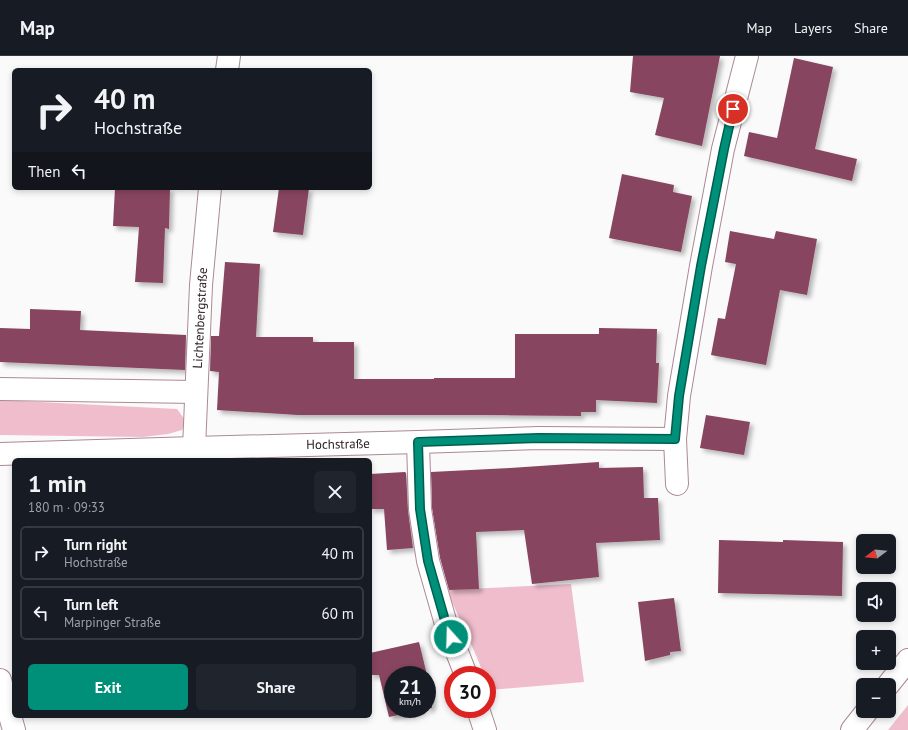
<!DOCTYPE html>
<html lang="en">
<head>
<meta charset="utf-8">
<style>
	:root { --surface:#171b24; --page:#20242c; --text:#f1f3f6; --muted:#9ea1a6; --line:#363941; --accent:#00907a }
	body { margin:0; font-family:"PT Sans",sans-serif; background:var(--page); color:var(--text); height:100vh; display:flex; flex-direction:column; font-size:15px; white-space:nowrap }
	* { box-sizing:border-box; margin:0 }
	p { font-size:13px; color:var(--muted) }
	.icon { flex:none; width:22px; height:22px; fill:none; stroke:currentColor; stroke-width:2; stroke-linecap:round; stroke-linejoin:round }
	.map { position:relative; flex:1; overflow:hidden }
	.details { position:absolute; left:12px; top:402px; width:360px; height:260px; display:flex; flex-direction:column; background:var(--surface); border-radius:6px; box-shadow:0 2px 6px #0003 }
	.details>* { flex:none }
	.banner { position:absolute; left:12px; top:12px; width:360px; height:122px; border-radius:6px; box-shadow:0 2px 6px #0003; background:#171b24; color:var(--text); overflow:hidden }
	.needle { width:26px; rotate:254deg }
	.tools { position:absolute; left:856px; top:478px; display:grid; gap:8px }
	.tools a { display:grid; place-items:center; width:40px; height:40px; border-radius:6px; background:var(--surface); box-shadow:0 2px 6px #0003; font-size:20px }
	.speed { position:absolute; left:384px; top:610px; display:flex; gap:8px; font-size:20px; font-weight:700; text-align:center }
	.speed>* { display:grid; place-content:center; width:52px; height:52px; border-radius:50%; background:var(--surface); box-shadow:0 2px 6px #0003; line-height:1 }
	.speed small { font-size:10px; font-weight:400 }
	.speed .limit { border:6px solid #d22; background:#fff; color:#111 }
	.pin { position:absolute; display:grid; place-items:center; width:34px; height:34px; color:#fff; margin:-17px; border:2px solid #fff; border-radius:50%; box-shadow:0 1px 4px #0007 }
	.me { position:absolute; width:44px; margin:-22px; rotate:340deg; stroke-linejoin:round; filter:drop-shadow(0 0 3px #0008) }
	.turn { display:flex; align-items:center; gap:14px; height:84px; padding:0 16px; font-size:18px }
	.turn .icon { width:52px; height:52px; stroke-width:2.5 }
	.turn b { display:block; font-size:28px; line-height:34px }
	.then { display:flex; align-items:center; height:38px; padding:0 16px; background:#0003; gap:8px; font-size:15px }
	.round { display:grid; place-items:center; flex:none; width:42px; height:42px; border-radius:6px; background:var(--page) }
	.headline { display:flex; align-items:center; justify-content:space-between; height:68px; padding:0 16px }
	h1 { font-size:24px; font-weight:700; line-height:30px }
	.button { display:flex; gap:8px; margin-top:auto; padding:8px 16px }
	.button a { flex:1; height:46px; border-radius:6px; background:var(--accent); color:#fff; font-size:16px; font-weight:700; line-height:46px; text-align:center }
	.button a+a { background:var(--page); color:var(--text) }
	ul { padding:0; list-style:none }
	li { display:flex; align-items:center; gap:12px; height:54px; margin:0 8px 6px; padding:0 8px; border:2px solid var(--line); border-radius:6px }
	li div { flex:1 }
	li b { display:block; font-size:15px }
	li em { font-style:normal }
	header { display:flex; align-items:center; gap:24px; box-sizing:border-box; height:56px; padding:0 20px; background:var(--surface); border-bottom:1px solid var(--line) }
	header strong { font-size:19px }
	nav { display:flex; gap:22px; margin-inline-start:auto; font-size:14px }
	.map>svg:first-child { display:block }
	.green { fill:#f0bdcd }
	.building { fill:#88445e; filter:url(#shadow) }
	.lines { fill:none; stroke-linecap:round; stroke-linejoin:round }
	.minor-casing { stroke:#ac8994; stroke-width:24 }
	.minor { stroke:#fff; stroke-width:22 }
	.route-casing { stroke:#005e4f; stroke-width:10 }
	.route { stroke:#00907a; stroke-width:7 }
	.labels { text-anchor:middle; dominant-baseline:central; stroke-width:4; stroke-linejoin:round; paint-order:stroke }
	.street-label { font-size:13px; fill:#2e2125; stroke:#fff }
</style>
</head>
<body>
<header>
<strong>Map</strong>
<nav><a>Map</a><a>Layers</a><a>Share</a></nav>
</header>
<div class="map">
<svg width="908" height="674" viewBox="0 0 908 674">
	<defs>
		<filter id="shadow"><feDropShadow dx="3.5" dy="3.5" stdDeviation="2" flood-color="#0004"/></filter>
	</defs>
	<rect width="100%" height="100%" fill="#fafafa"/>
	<g class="green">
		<path d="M0 344 177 353 185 364 182 374 168 378 143 381 0 379Z"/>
		<path d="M571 528 584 626 489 634 487 628V619H484C473 590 459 563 447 534Z"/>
		<path d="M908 649V674H888Z"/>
	</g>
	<g class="building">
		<path d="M633 0H720L702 90 655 79 664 42 630 36Z"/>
		<path d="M794 2 833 11 815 93 857 103 852 125 744 100 749 76 777 82Z"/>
		<path d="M622 118 674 129 673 136 692 140 681 196 609 182Z"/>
		<path d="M115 132H170L169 173 165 172 163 227 135 226 139 171 113 170Z"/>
		<path d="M279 132H309L303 179 273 176Z"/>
		<path d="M730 175 774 183 776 175 817 183 807 239 780 234 766 309 711 299 718 262 725 263 736 208 725 206Z"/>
		<path d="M225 206 260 208 256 281H313V286H354V323H434V322H515V278H599V272L657 273 656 307H659L657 347 596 344V356H581V360L474 359H298L217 354 219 316 210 315 211 280H219Z"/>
		<path d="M30 253 81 255 80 274 186 279 185 314 0 306V272L30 273Z"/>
		<path d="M706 359 750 366 744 399 700 392Z"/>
		<path d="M599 406V412L643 411 644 442H658L660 484 596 487 599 521 532 528 524 474 476 476 479 533 449 534 440 502 432 452 431 416 510 412Z"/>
		<path d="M405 416 406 417 408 455 413 492 387 494 384 453H370V418Z"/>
		<path d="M719 484 783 486V484L843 486 842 540 718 537Z"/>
		<path d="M674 542 681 595 670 596V599L645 605 638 546Z"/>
		<path d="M419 586 427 619H393V653H427L389 661 379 619H370V597Z"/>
		<path d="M427 620 432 642V652L427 653Z"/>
	</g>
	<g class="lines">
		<g class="minor-casing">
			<g id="minor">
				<path d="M227 14 229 0"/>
				<path d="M0 333 196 336"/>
				<path d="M418 386 420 453 428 505 446 568 466 619"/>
				<path d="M194 392 201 229 210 132"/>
				<path d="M0 398 194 392 418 386 539 382 675 383"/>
				<path d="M677 428 675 383 679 340 701 210 723 93 747 0"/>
				<path d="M0 624 14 674"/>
				<path d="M888 629 908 604"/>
				<path d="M478 653 485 674"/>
				<path d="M852 674 867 655"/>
			</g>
		</g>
		<use href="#minor" class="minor"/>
	</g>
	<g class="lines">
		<g class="route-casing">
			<path id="route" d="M451 581 446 568 428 505 420 453 418 386 539 382 675 383 679 340 701 210 724 93 733 53"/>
		</g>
		<use href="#route" class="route"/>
	</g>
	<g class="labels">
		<g class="street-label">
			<text transform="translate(200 262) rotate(-87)">Lichtenbergstraße</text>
			<text transform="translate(338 388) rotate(-1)">Hochstraße</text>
		</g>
	</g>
</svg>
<div class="tools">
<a><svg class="needle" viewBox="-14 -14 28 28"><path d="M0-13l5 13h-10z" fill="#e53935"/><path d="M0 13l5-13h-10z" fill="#9ea1a6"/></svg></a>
<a><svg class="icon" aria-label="sound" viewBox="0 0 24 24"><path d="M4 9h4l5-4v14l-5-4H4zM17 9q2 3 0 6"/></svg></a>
<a>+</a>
<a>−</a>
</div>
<div class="speed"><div>21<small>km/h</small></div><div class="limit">30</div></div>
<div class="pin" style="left:733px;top:53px;background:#d93025"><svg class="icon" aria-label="arrive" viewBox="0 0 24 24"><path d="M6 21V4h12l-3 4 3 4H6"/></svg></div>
<svg class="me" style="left:451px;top:581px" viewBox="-20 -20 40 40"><circle r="17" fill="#00907a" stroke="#fff" stroke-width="3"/><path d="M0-11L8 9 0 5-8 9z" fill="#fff"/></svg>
<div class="banner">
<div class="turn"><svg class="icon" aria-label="right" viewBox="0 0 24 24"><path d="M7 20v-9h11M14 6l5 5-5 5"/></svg><div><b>40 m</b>Hochstraße</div></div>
<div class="then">Then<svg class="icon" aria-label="left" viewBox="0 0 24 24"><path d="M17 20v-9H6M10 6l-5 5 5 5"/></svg></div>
</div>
<section class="details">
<div class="headline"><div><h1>1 min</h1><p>180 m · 09:33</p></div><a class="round"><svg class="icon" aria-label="close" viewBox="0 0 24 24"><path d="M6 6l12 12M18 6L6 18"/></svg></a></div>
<ul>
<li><svg class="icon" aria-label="right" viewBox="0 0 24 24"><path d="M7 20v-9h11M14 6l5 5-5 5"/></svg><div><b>Turn right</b><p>Hochstraße</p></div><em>40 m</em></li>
<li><svg class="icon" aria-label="left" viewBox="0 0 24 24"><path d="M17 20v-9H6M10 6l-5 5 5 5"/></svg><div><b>Turn left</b><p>Marpinger Straße</p></div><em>60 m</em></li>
</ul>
<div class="button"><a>Exit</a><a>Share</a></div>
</section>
</div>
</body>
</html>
